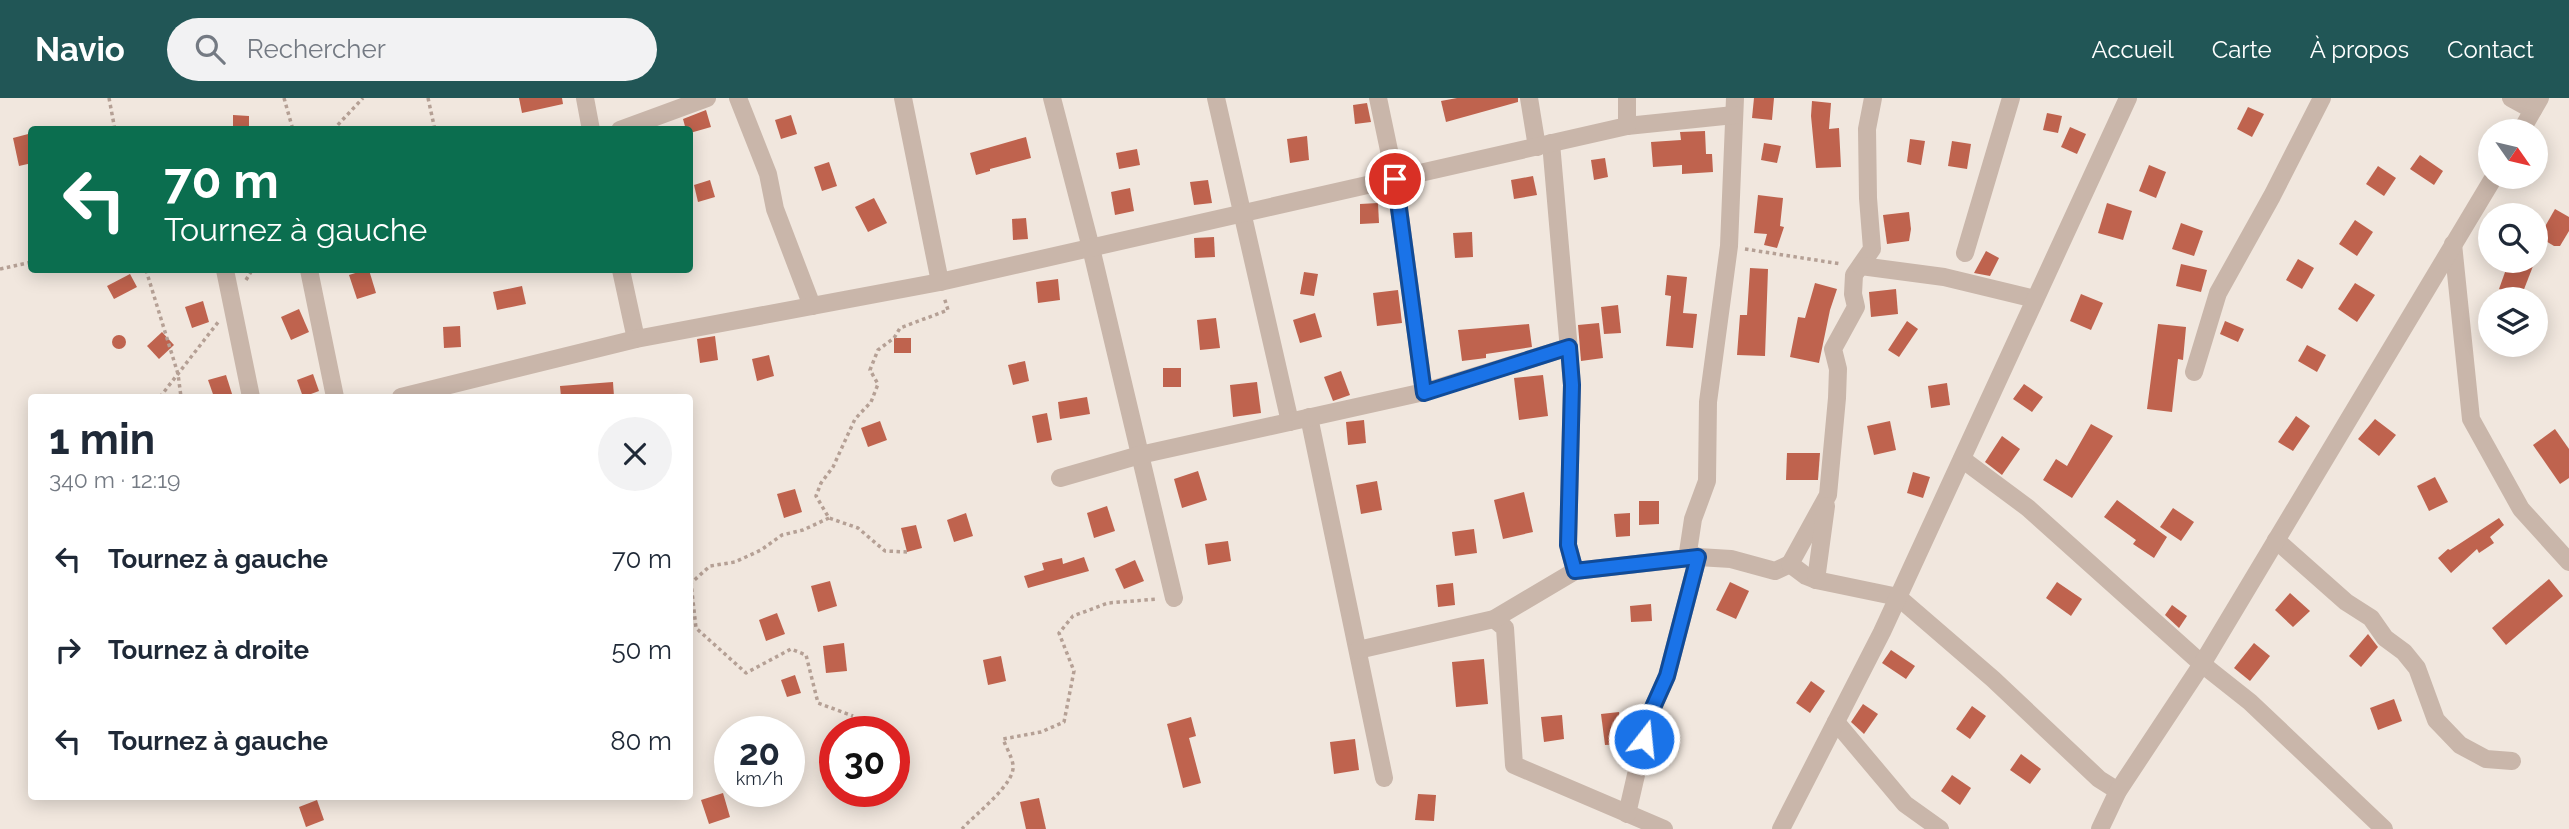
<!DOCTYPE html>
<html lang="fr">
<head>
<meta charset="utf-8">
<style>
	:root { --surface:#fff; --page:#f2f2f3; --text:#1f2937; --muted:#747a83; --accent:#215656 }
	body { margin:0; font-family:Raleway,sans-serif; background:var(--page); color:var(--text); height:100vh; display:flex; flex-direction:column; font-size:26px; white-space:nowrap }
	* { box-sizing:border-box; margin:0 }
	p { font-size:23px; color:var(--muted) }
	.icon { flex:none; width:38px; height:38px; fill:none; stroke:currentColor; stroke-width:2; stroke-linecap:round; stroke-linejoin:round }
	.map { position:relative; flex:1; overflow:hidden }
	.side { position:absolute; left:28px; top:296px; width:665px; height:406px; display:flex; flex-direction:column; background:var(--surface); border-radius:7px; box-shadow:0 4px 18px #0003 }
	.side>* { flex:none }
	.top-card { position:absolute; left:28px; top:28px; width:665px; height:147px; border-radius:7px; box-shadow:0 4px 18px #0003; background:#0b6e4f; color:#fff; overflow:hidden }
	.needle { width:46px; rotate:124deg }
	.controls { position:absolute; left:2478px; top:21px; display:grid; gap:14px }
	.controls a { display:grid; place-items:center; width:70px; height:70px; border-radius:50%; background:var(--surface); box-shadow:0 4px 18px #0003; font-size:35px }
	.speed { position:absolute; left:714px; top:618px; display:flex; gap:14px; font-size:35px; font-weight:700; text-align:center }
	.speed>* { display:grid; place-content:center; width:91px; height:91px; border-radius:50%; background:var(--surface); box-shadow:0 4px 18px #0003; line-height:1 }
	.speed small { font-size:18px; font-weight:400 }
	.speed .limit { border:10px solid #d22; background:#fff; color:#111 }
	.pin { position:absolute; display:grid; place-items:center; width:60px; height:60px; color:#fff; margin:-30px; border:4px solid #fff; border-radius:50%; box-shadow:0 2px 7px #0007 }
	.me { position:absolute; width:77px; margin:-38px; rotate:16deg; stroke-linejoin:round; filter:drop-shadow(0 0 5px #0008) }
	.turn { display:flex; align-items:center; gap:24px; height:147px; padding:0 21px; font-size:32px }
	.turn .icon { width:91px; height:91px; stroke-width:2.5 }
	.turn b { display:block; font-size:49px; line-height:60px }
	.round { display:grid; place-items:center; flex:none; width:74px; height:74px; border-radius:37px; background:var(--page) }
	.summary { display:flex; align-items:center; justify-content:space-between; height:119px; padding:0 21px }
	h1 { font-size:42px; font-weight:700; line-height:52px }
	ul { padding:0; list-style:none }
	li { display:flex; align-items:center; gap:21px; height:91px; padding:0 21px }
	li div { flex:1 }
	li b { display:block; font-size:26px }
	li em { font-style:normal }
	header { display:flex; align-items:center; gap:42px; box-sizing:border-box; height:98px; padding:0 35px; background:var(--accent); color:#fff }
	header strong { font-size:33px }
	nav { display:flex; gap:38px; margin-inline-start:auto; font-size:24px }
	.search { width:490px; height:63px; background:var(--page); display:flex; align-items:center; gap:18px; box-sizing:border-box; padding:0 24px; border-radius:38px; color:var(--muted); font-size:26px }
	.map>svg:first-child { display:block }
	.building { fill:#bf634e }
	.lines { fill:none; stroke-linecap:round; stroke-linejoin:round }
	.path { stroke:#b5a095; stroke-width:3.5; stroke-dasharray:3.5 3.5; stroke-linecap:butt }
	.minor { stroke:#c9b6aa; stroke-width:18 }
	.route-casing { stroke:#114b97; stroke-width:18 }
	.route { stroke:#1a73e8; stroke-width:12 }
</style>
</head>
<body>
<header>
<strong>Navio</strong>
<div class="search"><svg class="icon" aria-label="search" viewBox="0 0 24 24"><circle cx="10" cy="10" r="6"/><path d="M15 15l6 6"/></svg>Rechercher</div>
<nav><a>Accueil</a><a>Carte</a><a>À propos</a><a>Contact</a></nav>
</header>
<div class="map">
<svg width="2569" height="731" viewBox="0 0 2569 731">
	<rect width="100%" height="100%" fill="#f1e7de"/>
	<g class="building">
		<path d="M519 0H562L563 6 522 15Z"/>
		<path d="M1457 0H1518V4L1446 24 1441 3Z"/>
		<path d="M1754 0H1774L1772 22 1752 20Z"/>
		<path d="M1812 3 1831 5 1829 31 1839 30 1841 69 1816 70 1811 18Z"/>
		<path d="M1367 5 1371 24 1355 26 1353 7Z"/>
		<path d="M2248 9 2264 16 2252 39 2237 31Z"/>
		<path d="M706 12 711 29 690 35V32H686L683 21Z"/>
		<path d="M2047 15 2062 18 2058 35 2043 32Z"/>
		<path d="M233 17 249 18V32H233Z"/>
		<path d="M791 17 797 36 781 41 775 22Z"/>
		<path d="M2070 29 2086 36 2077 56 2061 49Z"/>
		<path d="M1705 33 1706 56H1712L1713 74 1682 76V67L1653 69 1651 44 1681 42 1680 34Z"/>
		<path d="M32 35V65L19 68 13 40Z"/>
		<path d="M1307 38 1309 62 1290 65 1287 41Z"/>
		<path d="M1026 39 1031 60 990 71V73L976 77 970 55Z"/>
		<path d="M1910 41 1925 43 1921 67 1907 64Z"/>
		<path d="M1952 43 1971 46 1967 71 1948 68Z"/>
		<path d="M1764 45 1781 48 1777 65 1761 62Z"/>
		<path d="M1137 51 1140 67 1119 71 1116 55Z"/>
		<path d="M2420 57 2443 73 2434 87 2410 71Z"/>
		<path d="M1605 60 1608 79 1594 82 1591 62Z"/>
		<path d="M829 64 837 88 822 93 814 69Z"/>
		<path d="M2149 67 2166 74 2156 100 2139 93Z"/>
		<path d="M2378 68 2396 80 2384 98 2366 86Z"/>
		<path d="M1533 78 1537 97 1514 101 1511 82Z"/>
		<path d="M710 82 715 99 698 104 694 87Z"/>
		<path d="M1208 82 1212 105 1194 107 1190 84Z"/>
		<path d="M1130 90 1134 113 1115 117 1111 94Z"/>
		<path d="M1758 97 1783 100 1780 128 1784 129 1777 150 1764 147 1767 136 1754 135Z"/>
		<path d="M874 100 887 125 868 134 855 109Z"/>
		<path d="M1378 105 1379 125 1360 126V106Z"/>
		<path d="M2107 105 2132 113 2123 142 2098 135Z"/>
		<path d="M2555 111 2569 119V133L2560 148H2554L2539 139Z"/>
		<path d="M1909 114 1911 131 1909 143 1887 146 1883 117Z"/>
		<path d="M1026 120 1028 141 1013 142 1012 121Z"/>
		<path d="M2355 122 2373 134 2357 158 2339 146Z"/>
		<path d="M2181 125 2203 133 2194 158 2172 151Z"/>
		<path d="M1472 134 1473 159 1455 160 1453 135Z"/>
		<path d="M1214 139 1215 159 1195 160 1194 140Z"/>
		<path d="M1986 153 1999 160 1990 178 1974 175Z"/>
		<path d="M2298 161 2314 170 2302 191 2286 182Z"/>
		<path d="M2509 163H2535L2521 199 2499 191Z"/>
		<path d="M2181 166 2207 172 2201 194 2176 188Z"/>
		<path d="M1750 170 1768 171 1765 258 1737 257 1740 217H1747Z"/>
		<path d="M365 172H369L376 195 357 201 349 177Z"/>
		<path d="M1304 174 1318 176 1314 198 1300 196Z"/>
		<path d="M130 176 137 189 114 201 107 188Z"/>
		<path d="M1667 177 1687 179 1683 215 1697 216 1693 250 1666 248 1671 198 1665 197Z"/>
		<path d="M1058 181 1060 202 1038 205 1036 184Z"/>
		<path d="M1815 185 1837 191 1830 212 1819 265 1790 259 1798 219 1805 220Z"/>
		<path d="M2355 185 2375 197 2357 224 2338 211Z"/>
		<path d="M522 188 526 206 497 212 493 194Z"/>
		<path d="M1896 191 1898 216 1871 219 1869 194Z"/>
		<path d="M1398 192 1402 225 1377 228 1373 195Z"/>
		<path d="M2081 196 2103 205 2091 232 2070 223Z"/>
		<path d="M203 203 209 224 192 230 185 209Z"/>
		<path d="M1618 207 1621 235 1604 236 1601 209Z"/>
		<path d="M299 211 309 234 291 242 281 219Z"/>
		<path d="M1315 215 1322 239 1300 245 1293 222Z"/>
		<path d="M1216 220 1220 250 1200 252 1197 222Z"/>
		<path d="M1907 223 1918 231 1899 259 1888 252Z"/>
		<path d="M2225 223 2244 231 2238 244 2220 236Z"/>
		<path d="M1599 225 1603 260 1581 263 1578 227Z"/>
		<path d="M1529 226 1532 249 1486 256V260L1462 263 1458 232Z"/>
		<path d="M2158 226 2186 229 2183 262 2178 261 2172 314 2147 311Z"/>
		<path d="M460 228 461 249 444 250 443 229Z"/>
		<path d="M162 234 174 247 159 261 147 248Z"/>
		<circle cx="119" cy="244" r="7"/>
		<path d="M715 238 718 262 700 265 697 241Z"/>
		<rect x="894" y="240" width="17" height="15"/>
		<path d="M2307 247 2326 257 2317 274 2298 263Z"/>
		<path d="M769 257 774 278 757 283 752 261Z"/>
		<path d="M1025 263 1029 283 1013 287 1008 267Z"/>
		<rect x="1163" y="270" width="18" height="19"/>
		<path d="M1341 273 1350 297 1333 303 1324 279Z"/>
		<path d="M313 276 319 293 303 299 297 282Z"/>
		<path d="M226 277 233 299H214L208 282Z"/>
		<path d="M1543 277 1548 318 1519 322 1514 280Z"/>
		<path d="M613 284 614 299H561L560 288Z"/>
		<path d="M1257 284 1261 315 1233 319 1230 287Z"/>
		<path d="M1947 285 1950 307 1931 310 1928 288Z"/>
		<path d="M2024 286 2043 299 2032 314 2013 301Z"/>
		<path d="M1087 299 1090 316 1060 321 1058 304Z"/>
		<path d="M1047 315 1052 342 1037 345 1032 318Z"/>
		<path d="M2296 318 2310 328 2293 353 2278 344Z"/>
		<path d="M2375 321 2396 337 2379 358 2358 341Z"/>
		<path d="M1364 322 1366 345 1348 347 1346 324Z"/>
		<path d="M880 323 887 342 868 349 861 330Z"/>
		<path d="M1890 323 1896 352 1874 357 1867 328Z"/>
		<path d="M2091 326 2113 338 2072 400 2043 382 2056 361 2067 368Z"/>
		<path d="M2555 331 2569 351V380L2560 386 2533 347Z"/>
		<path d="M2002 338 2020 351 2002 377 1985 364Z"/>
		<path d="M1787 355H1820L1818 382H1786Z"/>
		<path d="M1198 373 1207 402 1182 410 1174 381Z"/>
		<path d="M1913 374 1930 379 1923 400 1907 395Z"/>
		<path d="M2435 379 2448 404 2429 413 2417 388Z"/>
		<path d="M1377 383 1382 412 1361 416 1356 387Z"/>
		<path d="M795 391 802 414 784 420 777 396Z"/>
		<path d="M1524 394 1533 434 1503 441 1494 402Z"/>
		<path d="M2117 402 2167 439 2154 460 2133 446 2136 442 2104 419Z"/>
		<path d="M1639 403H1659V426L1639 427Z"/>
		<path d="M1107 408 1115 433 1094 440 1087 415Z"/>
		<path d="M2173 410 2194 424 2181 443 2160 429Z"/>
		<path d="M966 415 973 438 954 444 947 422Z"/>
		<path d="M1630 415V438L1616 439 1614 416Z"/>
		<path d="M2499 420 2504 427 2490 439 2494 445 2479 455 2477 451 2451 475 2438 460 2448 451 2450 452Z"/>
		<path d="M916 427 922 450 907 454 901 430Z"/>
		<path d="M1474 431 1477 455 1455 458 1452 434Z"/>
		<path d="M1228 443 1231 463 1208 467 1205 446Z"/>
		<path d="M1084 459 1089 473 1028 490 1024 478 1044 472 1042 465 1062 460 1063 466Z"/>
		<path d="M1135 462 1144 483 1124 491 1115 471Z"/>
		<path d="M2549 481 2563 498 2506 547 2492 530Z"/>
		<path d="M830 483 837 508 818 514 811 488Z"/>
		<path d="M1730 484 1749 493 1736 521 1716 512Z"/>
		<path d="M2057 484 2082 501 2071 518 2046 500Z"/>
		<path d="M1453 485 1455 507 1438 509 1436 487Z"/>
		<path d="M2290 495 2310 513 2293 529 2275 512Z"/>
		<path d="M1651 506 1652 523 1631 524 1630 508Z"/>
		<path d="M2172 507 2187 518 2179 530 2165 517Z"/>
		<path d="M777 515 785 536 766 543 759 522Z"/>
		<path d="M2368 536 2378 549 2361 569 2349 558Z"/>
		<path d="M844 545 847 573 826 575 823 548Z"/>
		<path d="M2254 545 2270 558 2250 583 2234 570Z"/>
		<path d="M1891 552 1915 568 1906 581 1882 565Z"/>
		<path d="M1001 558 1006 583 988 587 983 562Z"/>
		<path d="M1484 561 1488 606 1456 609 1452 564Z"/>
		<path d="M795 577 801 595 787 599 781 582Z"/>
		<path d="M1811 583 1825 593 1810 615 1796 605Z"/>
		<path d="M2394 601 2402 623 2378 632 2370 610Z"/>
		<path d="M1863 606 1878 616 1864 636 1851 624Z"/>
		<path d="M1972 608 1986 618 1970 641 1956 631Z"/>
		<path d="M1619 614 1622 646 1605 647 1601 616Z"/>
		<path d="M1562 617 1564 641 1544 644 1541 619Z"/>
		<path d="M1191 619 1196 638 1189 640 1201 685 1183 690 1167 626Z"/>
		<path d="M1355 641 1359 672 1334 676 1330 644Z"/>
		<path d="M2021 656 2041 671 2030 686 2010 672Z"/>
		<path d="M1952 677 1971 690 1960 707 1941 693Z"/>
		<path d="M723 695 730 719 709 726 701 702Z"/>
		<path d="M1418 696 1436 697 1434 723 1415 722Z"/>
		<path d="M1039 700 1046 731H1026L1020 704Z"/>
		<path d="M317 702 324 722 306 729 299 709Z"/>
	</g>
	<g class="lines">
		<g class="path">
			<path d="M109 0 115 32"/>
			<path d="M284 0 293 32"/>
			<path d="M428 0 435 32"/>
			<path d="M333 32 363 0"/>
			<path d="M1745 151 1841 166"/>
			<path d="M0 171 32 164"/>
			<path d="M146 172 178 276 181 299"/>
			<path d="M246 182 252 172"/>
			<path d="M160 299 219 223"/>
			<path d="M829 420 803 432 782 437 761 452 735 464 710 468 691 485 696 530 746 575 791 551 806 557 818 605 853 618"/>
			<path d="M907 454 885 453 858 430 829 420 816 398 821 385 833 369 855 321 871 304 878 286 870 272 878 252 894 240 900 230 948 212 944 199"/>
			<path d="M962 731C974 717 1016 686 1013 667 1012 659 1006 649 1003 641L1041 634 1064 624 1074 573 1059 535 1073 518 1108 505 1158 501"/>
		</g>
		<g class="minor">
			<path d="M585 0 591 32"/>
			<path d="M738 0 768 76 775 111 812 208"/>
			<path d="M903 0 940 184"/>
			<path d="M1052 0 1091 150 1174 500"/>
			<path d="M1216 0 1290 324"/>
			<path d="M1529 0 1537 49"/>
			<path d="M1735 0 1729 148 1708 304 1707 383 1693 421 1688 454 1698 459 1731 461 1775 473 1790 466"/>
			<path d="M1873 0 1867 31 1868 100 1872 151 1854 177 1853 196 1856 209 1833 251 1838 271 1837 300 1828 397 1790 466 1806 478 1816 482 1898 499 1993 581 2099 681 2118 693"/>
			<path d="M2511 0 2533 12"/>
			<path d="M1627 28 1734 17"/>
			<path d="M620 32 707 0"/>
			<path d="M2521 33 2540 0"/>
			<path d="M1551 45 1572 287 1568 447 1575 473"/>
			<path d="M2453 146 2471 321 2521 411 2569 464"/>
			<path d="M1965 155 2011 0"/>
			<path d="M1861 168 1944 179 2035 201"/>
			<path d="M225 172 251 299"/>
			<path d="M309 172 335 299"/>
			<path d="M621 172 636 241"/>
			<path d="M2194 274 2218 195 2272 98 2322 0"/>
			<path d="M1424 294 1569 249"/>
			<path d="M401 299 636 241 940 184 1627 28V0"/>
			<path d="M1309 319 1384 680"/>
			<path d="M1962 361 2028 410 2202 566 2250 604 2384 731"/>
			<path d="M1060 380 1140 357 1424 294 1395 81 1378 0"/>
			<path d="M2276 442 2346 504 2371 520 2385 540 2404 554 2417 570 2436 622 2460 647 2486 661 2512 663"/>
			<path d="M1816 482 1826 408"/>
			<path d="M1494 521 1505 530 1514 667 1664 731"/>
			<path d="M1358 552 1494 521 1575 473 1698 459 1667 578 1650 616 1627 716"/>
			<path d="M1836 624 1905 706 1940 731"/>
			<path d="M1781 731 1882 534 2128 0"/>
			<path d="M2100 731 2118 693 2202 566 2494 79"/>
		</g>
	</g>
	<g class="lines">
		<g class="route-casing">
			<path id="route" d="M1395 81 1424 295 1569 249 1572 287 1568 447 1575 473 1698 459 1667 578 1650 616 1644 641"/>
		</g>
		<use href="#route" class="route"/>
	</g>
</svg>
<div class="controls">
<a><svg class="needle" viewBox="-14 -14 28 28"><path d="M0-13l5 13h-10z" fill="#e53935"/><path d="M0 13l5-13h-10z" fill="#747a83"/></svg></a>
<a><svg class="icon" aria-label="search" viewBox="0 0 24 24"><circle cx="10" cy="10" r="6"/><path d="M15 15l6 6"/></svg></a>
<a><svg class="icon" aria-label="layers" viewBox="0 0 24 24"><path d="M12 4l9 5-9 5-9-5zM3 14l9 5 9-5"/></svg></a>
</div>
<div class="speed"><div>20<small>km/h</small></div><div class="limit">30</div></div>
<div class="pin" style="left:1395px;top:81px;background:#d93025"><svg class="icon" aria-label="arrive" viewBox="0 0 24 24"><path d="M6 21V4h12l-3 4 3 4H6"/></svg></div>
<svg class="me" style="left:1644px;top:641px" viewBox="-20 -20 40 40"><circle r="17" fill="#1a73e8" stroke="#fff" stroke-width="3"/><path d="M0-11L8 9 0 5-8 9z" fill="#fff"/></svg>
<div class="top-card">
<div class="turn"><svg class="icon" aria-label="left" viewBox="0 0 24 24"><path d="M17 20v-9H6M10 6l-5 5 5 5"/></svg><div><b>70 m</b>Tournez à gauche</div></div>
</div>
<section class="side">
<div class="summary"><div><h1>1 min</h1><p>340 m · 12:19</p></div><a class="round"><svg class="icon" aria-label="close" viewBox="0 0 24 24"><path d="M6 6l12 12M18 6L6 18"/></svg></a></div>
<ul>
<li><svg class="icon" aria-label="left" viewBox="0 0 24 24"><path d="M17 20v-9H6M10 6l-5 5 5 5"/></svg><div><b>Tournez à gauche</b></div><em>70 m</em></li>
<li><svg class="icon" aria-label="right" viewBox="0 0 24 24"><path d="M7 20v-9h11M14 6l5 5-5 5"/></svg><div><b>Tournez à droite</b></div><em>50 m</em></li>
<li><svg class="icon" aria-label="left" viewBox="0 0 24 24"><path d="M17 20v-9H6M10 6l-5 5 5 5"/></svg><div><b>Tournez à gauche</b></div><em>80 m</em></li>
</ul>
</section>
</div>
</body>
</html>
